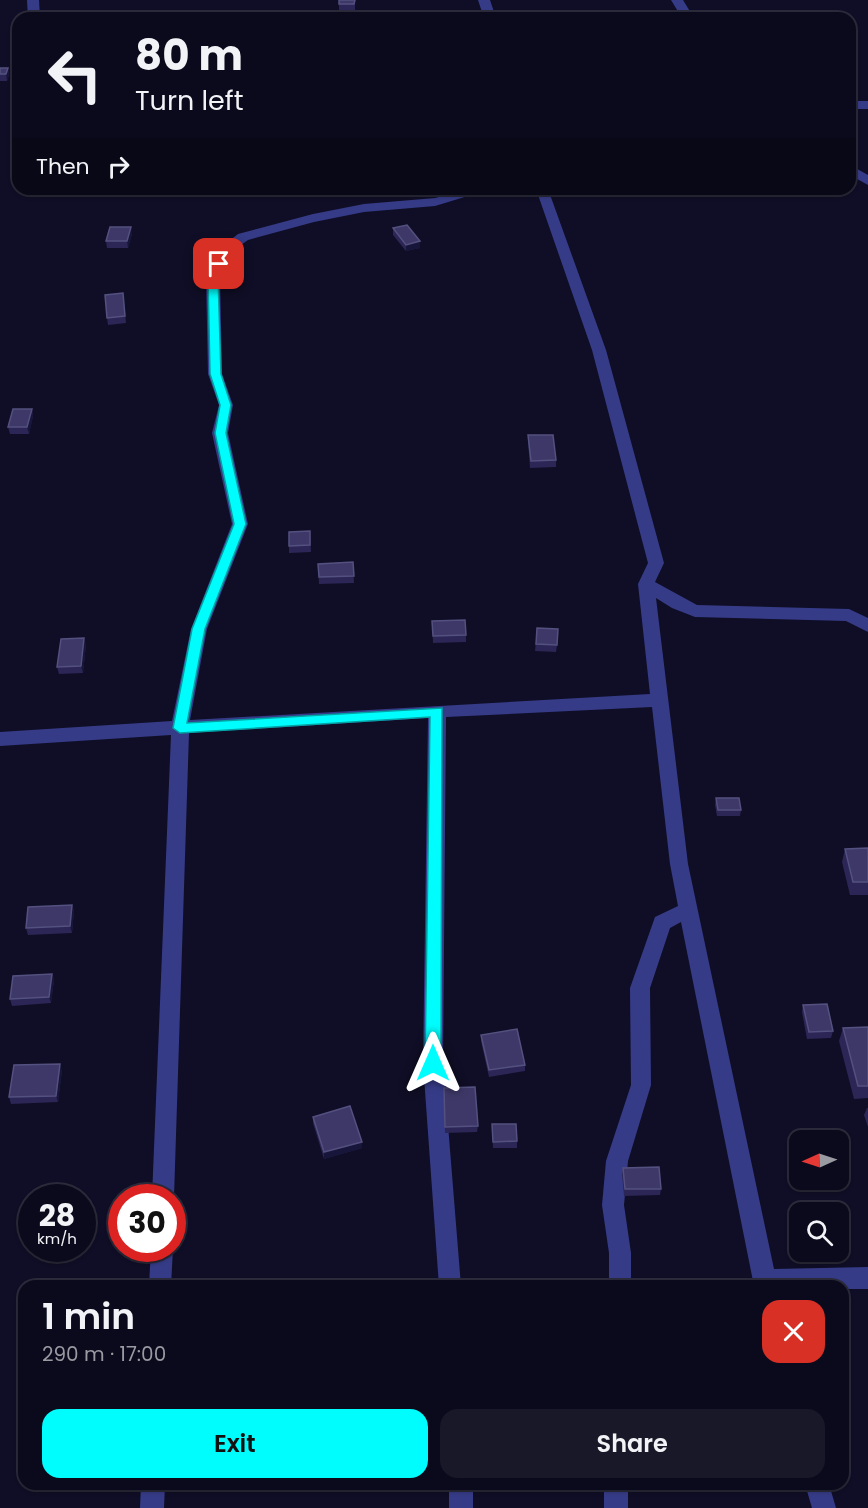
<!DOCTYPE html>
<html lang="en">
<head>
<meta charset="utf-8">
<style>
	:root { --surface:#0b0a1c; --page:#191829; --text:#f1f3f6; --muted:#9a9aa3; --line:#2b2b3b; --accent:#00fdfd }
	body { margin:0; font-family:Poppins,sans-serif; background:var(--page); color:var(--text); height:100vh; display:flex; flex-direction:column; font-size:22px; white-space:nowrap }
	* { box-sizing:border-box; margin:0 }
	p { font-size:20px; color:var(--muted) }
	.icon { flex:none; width:33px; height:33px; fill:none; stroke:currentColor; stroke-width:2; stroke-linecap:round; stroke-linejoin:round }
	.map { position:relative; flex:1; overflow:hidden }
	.drawer { position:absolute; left:18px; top:1280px; width:831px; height:210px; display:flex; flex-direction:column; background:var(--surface); border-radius:18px; box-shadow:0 2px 4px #0004,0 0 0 2px var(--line) }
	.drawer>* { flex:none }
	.banner { position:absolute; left:12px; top:12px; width:844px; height:183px; border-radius:18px; box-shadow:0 2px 4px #0004,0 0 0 2px var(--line); background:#0b0a1c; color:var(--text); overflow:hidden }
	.needle { width:39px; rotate:267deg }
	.tools { position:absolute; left:789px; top:1130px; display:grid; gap:12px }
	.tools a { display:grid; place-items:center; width:60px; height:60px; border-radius:12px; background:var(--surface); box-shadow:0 2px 4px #0004,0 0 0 2px var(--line); font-size:30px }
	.speed { position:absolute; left:18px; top:1184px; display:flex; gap:12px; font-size:30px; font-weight:700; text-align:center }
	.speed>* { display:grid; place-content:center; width:78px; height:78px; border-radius:50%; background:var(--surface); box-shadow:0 2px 4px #0004,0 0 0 2px var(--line); line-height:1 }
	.speed small { font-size:15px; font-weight:400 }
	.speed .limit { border:9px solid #d22; background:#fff; color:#111 }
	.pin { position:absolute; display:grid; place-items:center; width:51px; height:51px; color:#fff; margin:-26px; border-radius:12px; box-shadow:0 3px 9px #0006 }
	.me { position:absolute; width:66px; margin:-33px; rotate:0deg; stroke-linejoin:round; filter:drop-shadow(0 0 4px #0008) }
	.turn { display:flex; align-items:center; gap:21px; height:126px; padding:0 24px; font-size:27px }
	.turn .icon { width:78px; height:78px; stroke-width:2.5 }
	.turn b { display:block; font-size:42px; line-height:51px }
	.then { display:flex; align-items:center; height:57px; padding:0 24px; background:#0003; gap:12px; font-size:22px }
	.round { display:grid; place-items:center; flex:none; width:63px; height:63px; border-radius:18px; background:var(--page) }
	.overview { display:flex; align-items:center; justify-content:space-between; height:102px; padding:0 24px }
	h1 { font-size:36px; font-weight:600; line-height:45px }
	.button { display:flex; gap:12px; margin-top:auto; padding:12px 24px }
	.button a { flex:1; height:69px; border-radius:18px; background:var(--accent); color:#111; font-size:24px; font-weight:600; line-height:69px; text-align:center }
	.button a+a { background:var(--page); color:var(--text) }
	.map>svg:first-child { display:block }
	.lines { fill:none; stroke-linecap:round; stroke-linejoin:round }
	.street { fill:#363b87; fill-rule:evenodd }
	.wall { fill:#2b2655 }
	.shaded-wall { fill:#18153a }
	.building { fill:#3d3867; stroke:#54507f; stroke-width:1.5 }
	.route { fill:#00fdfd; stroke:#00a4a4; stroke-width:1.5 }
</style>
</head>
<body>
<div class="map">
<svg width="868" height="1508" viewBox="0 0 868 1508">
	<rect width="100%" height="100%" fill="#0f0e26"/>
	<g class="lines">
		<g class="street">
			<path d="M27 0H39L40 18H28Z"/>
			<path d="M478 0H490L496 18H484Z"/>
			<path d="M671 0H683L694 18H682Z"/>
			<rect x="850" y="101" width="18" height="8"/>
			<path d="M850 165 868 175V185L850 175Z"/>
			<path d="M470 189H491L435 206 364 212 314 222 248 240 231 252 220 277 222 374 233 405 228 433 248 524 207 629 190 720 650 694 638 584 648 563 592 350 536 189H548L606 350 664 563 655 582 697 605 849 609 868 618V632L846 621 695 617 672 608 656 598 688 864 774 1269 868 1267V1289H843V1286H754L681 922 670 928 650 988 651 1085 628 1161 624 1205 631 1253V1286H609V1253L602 1205 606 1161 631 1085 630 988 655 917 678 906 670 864 652 707 446 717 443 1063 461 1286H439L423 1063 428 718 189 733 174 1197 172 1200V1197H152L171 735 0 746V732L172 721 191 629 232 524 212 433 219 405 208 374 206 277 218 250 238 234 313 214 364 204 435 198Z"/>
			<path d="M172 1246 173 1248 171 1286H149L151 1248Z"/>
			<path d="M141 1484H165L164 1508H140Z"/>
			<rect x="449" y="1484" width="24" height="24"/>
			<rect x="604" y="1484" width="24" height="24"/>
			<path d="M805 1484H829L836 1508H812Z"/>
		</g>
	</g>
	<g class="wall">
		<rect x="339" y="0" width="16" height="11"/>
		<path d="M0 68H8L9 75 7 81H0Z"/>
		<path d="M393 228 420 248 406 251 393 235Z"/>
		<path d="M132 234 128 248H107L106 241Z"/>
		<path d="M123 293 126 323 108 325 107 318Z"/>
		<path d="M32 409 33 416 29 434H10L8 427Z"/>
		<path d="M528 435 556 460V467L530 468 528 442Z"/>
		<path d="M310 531 311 552 289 553V546Z"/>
		<path d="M353 562 354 583 319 584 318 564Z"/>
		<path d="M432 621 466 635V642L433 643Z"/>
		<path d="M537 628 557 645 556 652 535 651Z"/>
		<path d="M86 644 83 673 59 674 57 667Z"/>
		<path d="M716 798 741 810 740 816H717L715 805Z"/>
		<path d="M868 848V895H850L842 862 845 849Z"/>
		<path d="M72 905 74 911 72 933 28 935 26 928Z"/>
		<path d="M52 974 54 980 51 1003 12 1006 10 999Z"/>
		<path d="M803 1005 833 1031 831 1038 807 1039 802 1012Z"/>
		<path d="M868 1027V1098L854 1099 839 1041 843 1028Z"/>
		<path d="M481 1035 525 1065V1071L489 1077 481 1041Z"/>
		<path d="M62 1070 58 1102 11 1104 9 1097Z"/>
		<path d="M444 1088 478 1126 477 1132 445 1133Z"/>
		<path d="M867 1108H868V1127L864 1115Z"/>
		<path d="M313 1117 362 1142V1148L324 1159 313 1123Z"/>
		<path d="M492 1124 517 1141V1148H493Z"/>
		<path d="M623 1168 661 1189 660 1195 624 1196 622 1174Z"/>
	</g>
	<g class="shaded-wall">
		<path d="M8 68 9 75 7 81 6 74Z"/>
		<path d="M131 227 132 234 128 248 127 241Z"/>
		<path d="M420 241V248L406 251V245Z"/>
		<path d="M32 409 33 416 29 434 27 427Z"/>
		<path d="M84 638 86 644 83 673 81 666Z"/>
		<path d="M72 905 74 911 72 933 70 926Z"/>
		<path d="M52 974 54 980 51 1003 49 997Z"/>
		<path d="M60 1064 62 1070 58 1102 56 1096Z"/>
		<path d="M362 1142V1148L324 1159V1152Z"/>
	</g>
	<g class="building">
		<path d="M339 0H355L354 4H339Z"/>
		<path d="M0 68H8L6 74H0Z"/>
		<path d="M407 225 420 241 406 245 393 228Z"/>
		<path d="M110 227H131L127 241H106Z"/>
		<path d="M123 293 125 316 107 318 105 295Z"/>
		<path d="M13 409H32L27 427H8Z"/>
		<path d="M528 435H553L556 460 531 461Z"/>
		<path d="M310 531V545L289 546V532Z"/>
		<path d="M353 562 354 576 319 577 318 564Z"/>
		<path d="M465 620 466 635 433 636 432 621Z"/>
		<path d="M537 628 558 629 557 645 536 644Z"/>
		<path d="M84 638 81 666 57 667 61 639Z"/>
		<path d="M716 798H739L741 810H718Z"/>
		<path d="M868 848V882H853L845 849Z"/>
		<path d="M72 905 70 926 26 928 28 907Z"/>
		<path d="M52 974 49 997 10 999 13 976Z"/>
		<path d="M827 1004 833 1031 809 1032 803 1005Z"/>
		<path d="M868 1027V1086H858L843 1028Z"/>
		<path d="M517 1029 525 1065 489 1070 481 1035Z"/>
		<path d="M60 1064 56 1096 9 1097 14 1065Z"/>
		<path d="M475 1087 478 1126 445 1127 444 1088Z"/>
		<path d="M350 1106 362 1142 324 1152 313 1117Z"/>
		<path d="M492 1124H516L517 1141 493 1142Z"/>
		<path d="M659 1167 661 1189H625L623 1168Z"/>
	</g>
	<path class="route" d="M215 262 224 264 218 277 221 374 231 405 226 433 246 524 205 629 187 723 442 708 441 1063 439 1068H428L425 1063 430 717 180 733 173 728 192 629 234 524 215 433 220 405 210 374 208 277Z"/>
</svg>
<div class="tools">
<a><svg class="needle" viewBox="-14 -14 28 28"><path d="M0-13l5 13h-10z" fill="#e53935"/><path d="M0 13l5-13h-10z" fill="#9a9aa3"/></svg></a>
<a><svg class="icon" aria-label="search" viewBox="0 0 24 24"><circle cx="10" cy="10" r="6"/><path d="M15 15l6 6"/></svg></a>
</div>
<div class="speed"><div>28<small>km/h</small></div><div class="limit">30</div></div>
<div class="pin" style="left:219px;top:264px;background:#d93025"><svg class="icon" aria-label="arrive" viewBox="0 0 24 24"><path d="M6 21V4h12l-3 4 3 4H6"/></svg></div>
<svg class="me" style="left:433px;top:1063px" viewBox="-20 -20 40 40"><path d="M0-17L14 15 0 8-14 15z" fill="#00fdfd" stroke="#fff" stroke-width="4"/></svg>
<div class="banner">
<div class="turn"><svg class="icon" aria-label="left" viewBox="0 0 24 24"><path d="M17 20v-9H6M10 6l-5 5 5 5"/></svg><div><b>80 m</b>Turn left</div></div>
<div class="then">Then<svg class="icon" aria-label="right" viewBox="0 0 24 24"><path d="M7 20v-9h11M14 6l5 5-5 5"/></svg></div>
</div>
<section class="drawer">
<div class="overview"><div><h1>1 min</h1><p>290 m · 17:00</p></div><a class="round" style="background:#d93025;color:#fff"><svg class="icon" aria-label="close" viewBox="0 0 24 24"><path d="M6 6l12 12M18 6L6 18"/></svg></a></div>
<div class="button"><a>Exit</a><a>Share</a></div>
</section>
</div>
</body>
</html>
